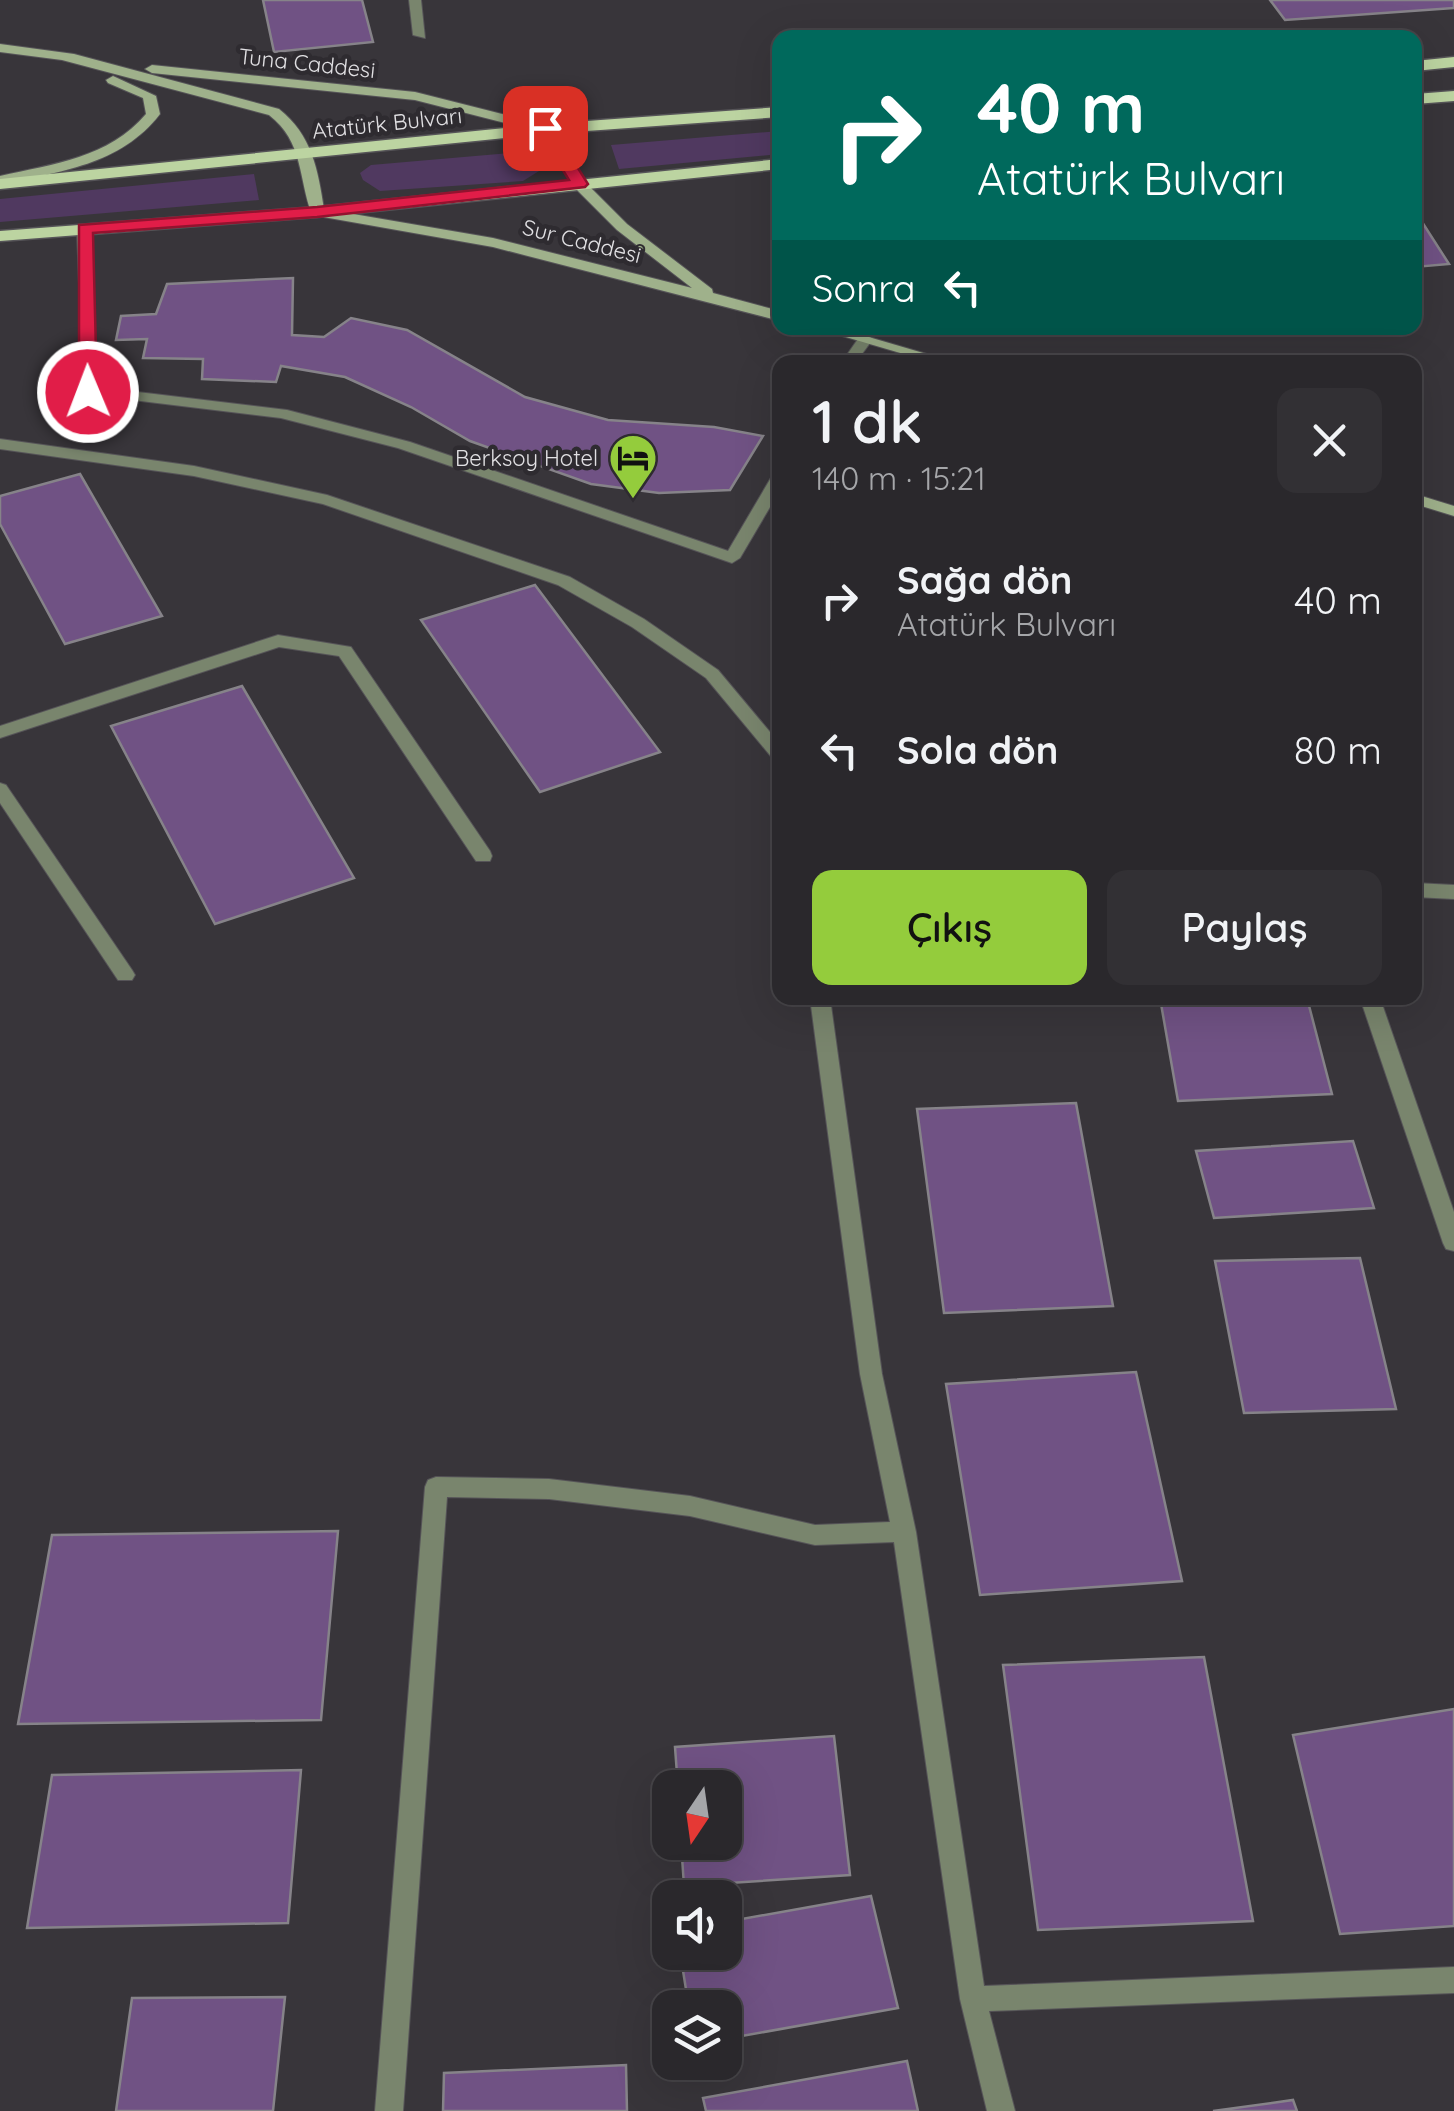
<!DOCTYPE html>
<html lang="tr">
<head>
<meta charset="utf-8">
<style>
	:root { --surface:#2a282c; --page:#323034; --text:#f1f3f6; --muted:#a5a6a9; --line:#464448; --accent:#94cc3c }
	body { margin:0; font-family:Quicksand,sans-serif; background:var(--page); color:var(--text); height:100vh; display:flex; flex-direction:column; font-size:38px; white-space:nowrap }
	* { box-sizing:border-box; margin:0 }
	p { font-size:32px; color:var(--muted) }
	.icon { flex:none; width:55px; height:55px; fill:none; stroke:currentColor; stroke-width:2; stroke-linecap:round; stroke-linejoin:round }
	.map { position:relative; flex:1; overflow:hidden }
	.panel { position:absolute; left:772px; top:355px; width:650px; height:650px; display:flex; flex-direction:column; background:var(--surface); border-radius:20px; box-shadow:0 10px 40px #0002,0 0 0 2px var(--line) }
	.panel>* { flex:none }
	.guide { position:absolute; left:772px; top:30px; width:650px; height:305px; border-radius:20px; box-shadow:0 10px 40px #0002,0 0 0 2px var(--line); background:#00695c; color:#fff; overflow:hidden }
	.needle { width:65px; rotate:193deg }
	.controls { position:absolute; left:652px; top:1770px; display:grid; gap:20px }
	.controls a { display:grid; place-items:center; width:90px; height:90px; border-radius:20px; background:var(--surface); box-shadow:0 10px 40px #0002,0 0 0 2px var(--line); font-size:50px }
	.pin { position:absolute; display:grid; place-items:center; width:85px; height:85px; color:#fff; margin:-42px; border-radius:20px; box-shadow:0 5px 15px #0006 }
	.me { position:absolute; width:110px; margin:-55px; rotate:359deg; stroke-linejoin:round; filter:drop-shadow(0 0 8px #0008) }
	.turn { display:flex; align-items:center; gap:35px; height:210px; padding:0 40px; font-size:45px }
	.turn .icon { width:130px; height:130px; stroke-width:2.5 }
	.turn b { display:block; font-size:70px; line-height:85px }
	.then { display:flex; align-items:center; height:95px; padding:0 40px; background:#0003; gap:20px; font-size:38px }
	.round { display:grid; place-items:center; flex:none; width:105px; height:105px; border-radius:20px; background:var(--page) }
	.headline { display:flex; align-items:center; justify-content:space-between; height:170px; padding:0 40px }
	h1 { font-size:60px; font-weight:600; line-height:75px }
	.cta { display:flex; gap:20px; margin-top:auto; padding:20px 40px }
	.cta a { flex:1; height:115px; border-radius:20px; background:var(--accent); color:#111; font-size:40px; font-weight:600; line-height:115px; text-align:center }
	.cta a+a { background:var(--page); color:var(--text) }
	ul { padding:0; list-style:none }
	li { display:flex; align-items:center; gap:30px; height:150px; padding:0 40px }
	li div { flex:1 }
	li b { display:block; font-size:38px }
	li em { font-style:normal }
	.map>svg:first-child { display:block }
	.green { fill:#503960 }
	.building { fill:#705284; stroke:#868389; stroke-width:2.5 }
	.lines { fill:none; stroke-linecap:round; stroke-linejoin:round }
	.lane-casing { stroke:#565458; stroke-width:2 }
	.street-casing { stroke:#565458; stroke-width:2 }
	.secondary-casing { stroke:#565458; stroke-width:2 }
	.primary-casing { stroke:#565458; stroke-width:3 }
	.lane { fill:#79856d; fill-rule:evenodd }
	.street { fill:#79856d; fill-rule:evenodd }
	.secondary { fill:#9fb18b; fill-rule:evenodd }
	.primary { fill:#bcd4a1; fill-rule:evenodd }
	.route { fill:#e11d48; stroke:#92132f; stroke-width:2.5 }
	.labels { text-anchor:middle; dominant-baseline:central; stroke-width:9; stroke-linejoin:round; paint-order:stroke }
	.far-street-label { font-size:22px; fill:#e1e0e3; stroke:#2e2b30 }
	.far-poi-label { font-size:22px; fill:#e1e0e3; stroke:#2e2b30; text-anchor:end }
</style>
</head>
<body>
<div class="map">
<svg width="1454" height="2111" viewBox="0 0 1454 2111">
	<rect width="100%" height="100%" fill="#38353a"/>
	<g class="green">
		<path d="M780 131V154L619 169 611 145Z"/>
		<path d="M521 152 537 158 539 171 523 181 380 191 363 180 360 173 371 165Z"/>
		<path d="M254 174 259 200 0 222V199Z"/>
	</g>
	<g class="building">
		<path d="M263 0H362L373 42 274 52Z"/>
		<path d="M1270 0H1454V8L1285 20Z"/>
		<path d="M1415 211 1449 264 1415 267Z"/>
		<path d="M293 278 292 335 324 337 351 318 407 330 525 397 608 420 714 427 763 436 730 490 659 493 591 484 470 441 411 407 345 377 281 366 276 382 202 379 203 359 143 358 147 339 116 340 121 316 156 314 167 284Z"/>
		<path d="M80 474 162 616 65 644 0 524V496Z"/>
		<path d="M535 585 660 752 540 792 421 620Z"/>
		<path d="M242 686 354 878 215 924 111 726Z"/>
		<path d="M1160 998H1307L1332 1094 1178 1101Z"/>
		<path d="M1076 1103 1113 1306 944 1313 917 1109Z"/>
		<path d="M1353 1141 1374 1208 1214 1218 1196 1151Z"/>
		<path d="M1360 1258 1396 1409 1244 1413 1215 1261Z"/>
		<path d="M1136 1372 1182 1581 980 1595 946 1384Z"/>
		<path d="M338 1531 321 1720 18 1724 52 1535Z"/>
		<path d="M1204 1657 1253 1921 1038 1930 1003 1665Z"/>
		<path d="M1454 1709V1926L1340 1934 1293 1735Z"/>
		<path d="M834 1736 850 1875 684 1886 681 1842H725V1788H678L675 1747Z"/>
		<path d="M301 1770 288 1923 27 1928 52 1775Z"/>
		<path d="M871 1896 898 2008 725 2039V2008H689L680 1952H725V1922Z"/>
		<path d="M285 1997 273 2111H116L132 1998Z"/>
		<path d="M907 2061 918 2111H706L703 2098Z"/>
		<path d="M626 2065 627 2111H443L444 2073Z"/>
		<path d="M1293 2100 1297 2111H1213Z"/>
	</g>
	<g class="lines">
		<g class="lane-casing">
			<g id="lane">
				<path d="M84 225 91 229 96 387 287 410 410 442 728 551 772 476 780 471V490L740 558 732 563 398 448 281 418 83 394 77 229Z"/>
				<path d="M865 334 873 339 856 362H842L860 336Z"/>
			</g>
		</g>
		<g class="street-casing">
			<g id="street">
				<path d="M409 0H421L425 38 413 35Z"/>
				<path d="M0 439 194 466 327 495 570 577 644 619 718 670 780 744V762L774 760 706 678 632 627 558 585 323 504 194 476 0 449Z"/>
				<path d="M278 635 351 647 490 851 492 856 490 861H476L339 656 279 647 0 738V726Z"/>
				<path d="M0 783 6 785 132 970 135 975 132 980H118L0 803Z"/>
				<path d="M1415 883 1454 885V899L1415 897Z"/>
				<path d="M810 998H830L882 1374 916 1532 984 1986 1454 1967V1993L989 2011 1015 2111H987L960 1999 894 1542 815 1545 690 1516 549 1499 447 1497 403 2111H375L425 1487 428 1480 436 1477 549 1479 690 1496 815 1525 890 1522 860 1374Z"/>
				<path d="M1360 998H1380L1454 1212V1251L1446 1249 1443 1243Z"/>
			</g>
		</g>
		<g class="secondary-casing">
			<g id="secondary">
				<path d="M0 44 74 54 279 109C312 135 318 170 324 209L493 238 692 288 617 230 574 187 540 132 415 100 152 73 145 69 152 65 415 92 550 126 585 182 627 224 712 289 713 293 780 311V321L493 247 312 215C298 178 304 142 269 115L62 60 0 52Z"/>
				<path d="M113 76 156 96 160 114C121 165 59 172 0 184V176C53 164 109 158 146 114L143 98 108 83 106 80Z"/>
				<path d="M815 328H838L954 362H931Z"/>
				<path d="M1415 494 1454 506V516L1415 504Z"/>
			</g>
		</g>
		<g class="primary-casing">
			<g id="primary">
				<path d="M1454 57V67L1415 71V61Z"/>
				<path d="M1454 91V101L1415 104V94Z"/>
				<path d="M780 107V117L545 134 0 189V179L545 124Z"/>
				<path d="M780 159V169L317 217 0 241V231L317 207Z"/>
			</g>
		</g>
		<use href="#lane" class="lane"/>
		<use href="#street" class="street"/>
		<use href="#secondary" class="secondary"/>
		<use href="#primary" class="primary"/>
	</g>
	<path class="route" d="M539 125H551L588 184 585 187 317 217 93 233 97 392 88 397 79 392V225L317 207 569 180 537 128Z"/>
	<defs>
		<g id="hotel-pin" transform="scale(2.5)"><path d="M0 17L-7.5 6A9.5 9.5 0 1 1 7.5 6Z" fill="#94cc3c" stroke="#2e2b30"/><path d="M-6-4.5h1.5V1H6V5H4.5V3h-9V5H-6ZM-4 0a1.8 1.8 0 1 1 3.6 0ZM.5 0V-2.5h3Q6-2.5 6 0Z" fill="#111"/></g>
	</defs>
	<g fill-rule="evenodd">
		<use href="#hotel-pin" x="633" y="458"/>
	</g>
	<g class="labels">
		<g class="far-street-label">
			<text transform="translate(307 63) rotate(6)">Tuna Caddesi</text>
			<text transform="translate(387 123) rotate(-6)">Atatürk Bulvarı</text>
			<text transform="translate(582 241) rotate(14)">Sur Caddesi</text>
		</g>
		<g class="far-poi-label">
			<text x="598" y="458">Berksoy Hotel</text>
		</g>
	</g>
</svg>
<div class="controls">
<a><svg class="needle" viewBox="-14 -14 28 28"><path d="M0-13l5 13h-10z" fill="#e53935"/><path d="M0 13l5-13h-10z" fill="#a5a6a9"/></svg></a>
<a><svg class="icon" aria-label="sound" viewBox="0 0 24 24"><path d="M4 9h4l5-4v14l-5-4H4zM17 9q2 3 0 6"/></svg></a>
<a><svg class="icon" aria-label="layers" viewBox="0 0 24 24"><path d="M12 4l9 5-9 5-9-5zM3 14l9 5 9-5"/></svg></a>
</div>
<div class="pin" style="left:545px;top:128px;background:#d93025"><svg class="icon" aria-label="arrive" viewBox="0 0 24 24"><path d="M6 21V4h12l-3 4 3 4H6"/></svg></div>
<svg class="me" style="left:88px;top:392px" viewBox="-20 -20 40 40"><circle r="17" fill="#e11d48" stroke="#fff" stroke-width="3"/><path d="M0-11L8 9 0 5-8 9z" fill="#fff"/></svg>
<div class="guide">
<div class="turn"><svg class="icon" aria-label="right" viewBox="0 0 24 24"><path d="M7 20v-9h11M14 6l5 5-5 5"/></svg><div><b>40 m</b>Atatürk Bulvarı</div></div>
<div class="then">Sonra<svg class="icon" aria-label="left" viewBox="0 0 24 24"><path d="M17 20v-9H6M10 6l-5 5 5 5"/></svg></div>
</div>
<section class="panel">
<div class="headline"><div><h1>1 dk</h1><p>140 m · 15:21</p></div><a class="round"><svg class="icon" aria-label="close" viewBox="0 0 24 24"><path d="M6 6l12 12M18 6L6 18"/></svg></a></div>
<ul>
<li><svg class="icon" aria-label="right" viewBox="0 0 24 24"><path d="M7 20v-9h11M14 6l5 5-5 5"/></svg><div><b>Sağa dön</b><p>Atatürk Bulvarı</p></div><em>40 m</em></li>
<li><svg class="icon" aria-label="left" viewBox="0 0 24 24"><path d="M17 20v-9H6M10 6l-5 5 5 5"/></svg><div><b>Sola dön</b></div><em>80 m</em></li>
</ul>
<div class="cta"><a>Çıkış</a><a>Paylaş</a></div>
</section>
</div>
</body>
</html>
